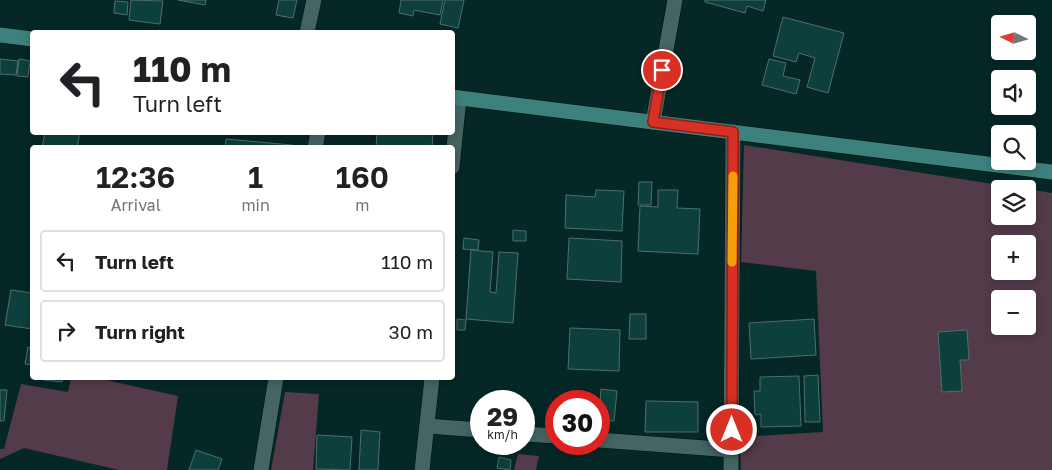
<!DOCTYPE html>
<html lang="en">
<head>
<meta charset="utf-8">
<style>
	:root { --surface:#fff; --page:#f6f6f6; --text:#202124; --muted:#757577; --line:#e0e0e0 }
	body { margin:0; font-family:"Golos Text",sans-serif; background:var(--page); color:var(--text); height:100vh; display:flex; flex-direction:column; font-size:19px; white-space:nowrap }
	* { box-sizing:border-box; margin:0 }
	p { font-size:16px; color:var(--muted) }
	.icon { flex:none; width:28px; height:28px; fill:none; stroke:currentColor; stroke-width:2; stroke-linecap:round; stroke-linejoin:round }
	.map { position:relative; flex:1; overflow:hidden }
	.drawer { position:absolute; left:30px; top:145px; width:425px; height:235px; display:flex; flex-direction:column; background:var(--surface); border-radius:5px; box-shadow:0 2px 8px #0003 }
	.drawer>* { flex:none }
	.banner { position:absolute; left:30px; top:30px; width:425px; height:105px; border-radius:5px; box-shadow:0 2px 8px #0003; background:#fff; color:var(--text); overflow:hidden }
	.needle { width:32px; rotate:275deg }
	.buttons { position:absolute; left:991px; top:15px; display:grid; gap:10px }
	.buttons a { display:grid; place-items:center; width:45px; height:45px; border-radius:5px; background:var(--surface); box-shadow:0 2px 8px #0003; font-size:25px }
	.speed { position:absolute; left:470px; top:390px; display:flex; gap:10px; font-size:25px; font-weight:700; text-align:center }
	.speed>* { display:grid; place-content:center; width:65px; height:65px; border-radius:50%; background:var(--surface); box-shadow:0 2px 8px #0003; line-height:1 }
	.speed small { font-size:12px; font-weight:400 }
	.speed .limit { border:8px solid #d22; background:#fff; color:#111 }
	.pin { position:absolute; display:grid; place-items:center; width:42px; height:42px; color:#fff; margin:-21px; border:2px solid #fff; border-radius:50%; box-shadow:0 1px 5px #0007 }
	.me { position:absolute; width:55px; margin:-28px; rotate:0deg; stroke-linejoin:round; filter:drop-shadow(0 0 4px #0008) }
	.turn { display:flex; align-items:center; gap:18px; height:105px; padding:0 20px; font-size:22px }
	.turn .icon { width:65px; height:65px; stroke-width:2.5 }
	.turn b { display:block; font-size:35px; line-height:42px }
	.eta { display:flex; justify-content:space-evenly; align-items:center; height:85px; text-align:center }
	.eta b { font-size:30px; font-weight:600; line-height:35px }
	ul { padding:0; list-style:none }
	li { display:flex; align-items:center; gap:15px; height:62px; margin:0 10px 8px; padding:0 10px; border:2px solid var(--line); border-radius:5px }
	li div { flex:1 }
	li b { display:block; font-size:19px }
	li em { font-style:normal }
	.map>svg:first-child { display:block }
	.green { fill:#533b4a; fill-rule:evenodd }
	.building { fill:#0d3f3c; stroke:#4e6f6c }
	.lines { fill:none; stroke-linecap:round; stroke-linejoin:round }
	.street-casing { stroke:#000f0e; stroke-width:16 }
	.secondary-casing { stroke:#000f0e; stroke-width:16 }
	.street { stroke:#446562; stroke-width:15 }
	.secondary { stroke:#3d817d; stroke-width:15 }
	.route-casing { stroke:#8d1f18; stroke-width:12 }
	.route { stroke:#d93025; stroke-width:9 }
	.slow { stroke:#f59e0b; stroke-width:9 }
</style>
</head>
<body>
<div class="map">
<svg width="1052" height="470" viewBox="0 0 1052 470">
	<rect width="100%" height="100%" fill="#052726"/>
	<g class="green">
		<path d="M744 145 1024 189H1000V216H1028V189L1052 193V470H741L740 437 823 432 816 271 741 262ZM1000 244H1028V271H1000ZM1000 299H1028V326H1000Z"/>
		<path d="M71 378H97L178 396 167 470H119L24 448 0 459V449H4L21 384 68 392Z"/>
		<path d="M285 392 319 394 313 470H271Z"/>
		<path d="M518 454 539 456 536 470H514Z"/>
	</g>
	<g class="building">
		<path d="M131 0 163 1 160 24 129 20Z"/>
		<path d="M178 0H206L205 5Z"/>
		<path d="M279 0H297L293 18 276 15Z"/>
		<path d="M401 0H443L440 15 414 10 413 16 399 13Z"/>
		<path d="M445 0H464L458 28 440 24Z"/>
		<path d="M705 0H766L763 11 747 6 745 13 705 2Z"/>
		<path d="M115 1 128 2 127 15 114 13Z"/>
		<path d="M783 17 844 33 828 93 807 87 815 58 799 53 796 62 773 56Z"/>
		<path d="M0 59 18 61 16 75 0 74Z"/>
		<path d="M19 59 30 61 28 77 17 76Z"/>
		<path d="M769 59 786 63 783 76 800 80 796 94 762 85Z"/>
		<path d="M45 132H80L77 148H42Z"/>
		<path d="M377 132H433L432 148H376Z"/>
		<path d="M226 139 292 145 291 148H225Z"/>
		<path d="M639 182H652L651 205H638Z"/>
		<path d="M596 190 624 191 622 231 565 228 566 195 595 197Z"/>
		<path d="M658 190H678L677 208 700 209 698 254 638 251 640 206 658 207Z"/>
		<path d="M513 230 526 231V241H513Z"/>
		<path d="M464 238 479 240 478 250 463 249Z"/>
		<path d="M569 238 622 241 621 282 567 279Z"/>
		<path d="M471 250 493 252 490 292 496 293 499 252 518 253 513 323 466 319Z"/>
		<path d="M11 290 32 293V329L5 325Z"/>
		<path d="M630 314H646V339H629Z"/>
		<path d="M457 319 466 320 465 330H457Z"/>
		<path d="M814 319 816 355 751 359 749 323Z"/>
		<path d="M570 328 620 330 619 371 568 369Z"/>
		<path d="M967 330 969 360H960L962 391 942 392 938 332Z"/>
		<path d="M28 347 32 348V365L25 364Z"/>
		<path d="M818 375 820 422H805L804 376Z"/>
		<path d="M799 376 801 426 761 427V414L755 415 754 391H760V377Z"/>
		<path d="M45 378H63L62 382 44 380Z"/>
		<path d="M601 389 617 391 614 421 599 419Z"/>
		<path d="M0 390H7L4 421H0Z"/>
		<path d="M646 401 698 402V432H645Z"/>
		<path d="M361 430 380 432 378 470H359Z"/>
		<path d="M317 435 352 437 350 470 316 469Z"/>
		<path d="M196 450 222 459 218 470H189Z"/>
		<path d="M499 457 511 460 510 470 497 468Z"/>
	</g>
	<g class="lines">
		<g class="street-casing">
			<g id="street">
				<path d="M307 32 314 0"/>
				<path d="M653 122 675 0"/>
				<path d="M315 148 318 132"/>
				<path d="M452 167 459 98"/>
				<path d="M427 426 481 430"/>
				<path d="M524 434 556 436"/>
				<path d="M599 440 732 450"/>
				<path d="M261 470 276 378"/>
				<path d="M422 470 432 378"/>
				<path d="M731 470 733 132"/>
			</g>
		</g>
		<g class="secondary-casing">
			<g id="secondary">
				<path d="M0 35 32 39"/>
				<path d="M452 97 1052 172"/>
			</g>
		</g>
		<use href="#street" class="street"/>
		<use href="#secondary" class="secondary"/>
	</g>
	<g class="lines">
		<g class="route-casing">
			<path id="route" d="M662 70 653 122 733 132 732 430"/>
		</g>
		<use href="#route" class="route"/>
		<path class="slow" d="M732 262 733 176"/>
	</g>
</svg>
<div class="buttons">
<a><svg class="needle" viewBox="-14 -14 28 28"><path d="M0-13l5 13h-10z" fill="#e53935"/><path d="M0 13l5-13h-10z" fill="#757577"/></svg></a>
<a><svg class="icon" aria-label="sound" viewBox="0 0 24 24"><path d="M4 9h4l5-4v14l-5-4H4zM17 9q2 3 0 6"/></svg></a>
<a><svg class="icon" aria-label="search" viewBox="0 0 24 24"><circle cx="10" cy="10" r="6"/><path d="M15 15l6 6"/></svg></a>
<a><svg class="icon" aria-label="layers" viewBox="0 0 24 24"><path d="M12 4l9 5-9 5-9-5zM3 14l9 5 9-5"/></svg></a>
<a>+</a>
<a>−</a>
</div>
<div class="speed"><div>29<small>km/h</small></div><div class="limit">30</div></div>
<div class="pin" style="left:662px;top:70px;background:#d93025"><svg class="icon" aria-label="arrive" viewBox="0 0 24 24"><path d="M6 21V4h12l-3 4 3 4H6"/></svg></div>
<svg class="me" style="left:732px;top:430px" viewBox="-20 -20 40 40"><circle r="17" fill="#d93025" stroke="#fff" stroke-width="3"/><path d="M0-11L8 9 0 5-8 9z" fill="#fff"/></svg>
<div class="banner">
<div class="turn"><svg class="icon" aria-label="left" viewBox="0 0 24 24"><path d="M17 20v-9H6M10 6l-5 5 5 5"/></svg><div><b>110 m</b>Turn left</div></div>
</div>
<section class="drawer">
<div class="eta">
<div><b>12:36</b><p>Arrival</p></div>
<div><b>1</b><p>min</p></div>
<div><b>160</b><p>m</p></div>
</div>
<ul>
<li><svg class="icon" aria-label="left" viewBox="0 0 24 24"><path d="M17 20v-9H6M10 6l-5 5 5 5"/></svg><div><b>Turn left</b></div><em>110 m</em></li>
<li><svg class="icon" aria-label="right" viewBox="0 0 24 24"><path d="M7 20v-9h11M14 6l5 5-5 5"/></svg><div><b>Turn right</b></div><em>30 m</em></li>
</ul>
</section>
</div>
</body>
</html>
